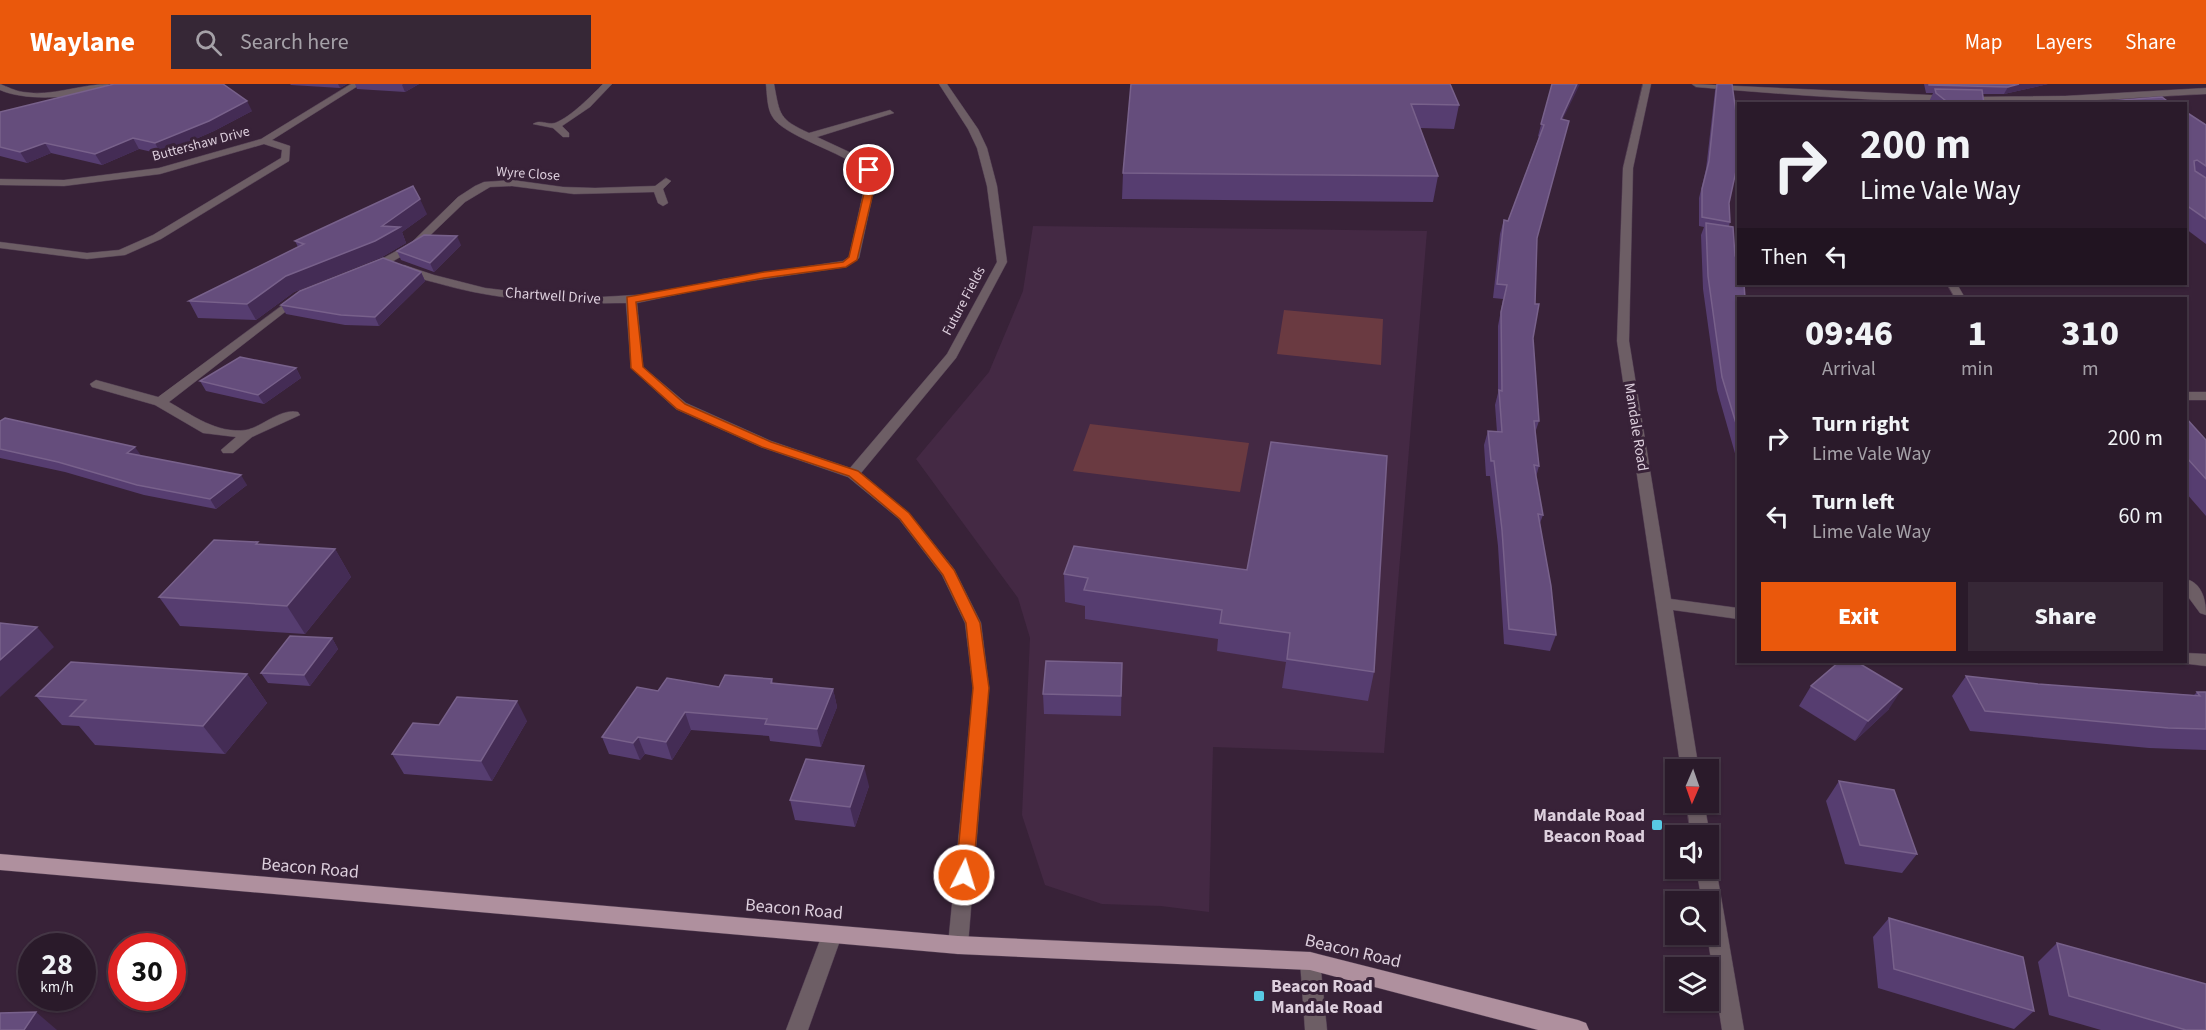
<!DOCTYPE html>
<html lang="en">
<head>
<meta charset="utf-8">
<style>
	:root { --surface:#2a1a2a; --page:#362736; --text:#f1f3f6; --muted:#a5a1a8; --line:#463847; --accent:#ea580c }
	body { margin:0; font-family:"Source Sans 3",sans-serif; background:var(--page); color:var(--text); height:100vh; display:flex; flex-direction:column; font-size:22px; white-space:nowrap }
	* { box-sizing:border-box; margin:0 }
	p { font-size:20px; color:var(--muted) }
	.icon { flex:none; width:33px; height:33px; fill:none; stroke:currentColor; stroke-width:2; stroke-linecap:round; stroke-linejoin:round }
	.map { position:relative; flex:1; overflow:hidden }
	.sheet { position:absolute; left:1737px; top:213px; width:450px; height:366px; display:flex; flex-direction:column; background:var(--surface); border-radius:0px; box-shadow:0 2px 4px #0004,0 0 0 2px var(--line) }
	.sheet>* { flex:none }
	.top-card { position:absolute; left:1737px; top:18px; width:450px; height:183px; border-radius:0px; box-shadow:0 2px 4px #0004,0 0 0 2px var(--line); background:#2a1a2a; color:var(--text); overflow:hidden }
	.needle { width:39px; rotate:182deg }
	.controls { position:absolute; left:1665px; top:675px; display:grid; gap:12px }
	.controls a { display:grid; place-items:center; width:54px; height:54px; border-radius:0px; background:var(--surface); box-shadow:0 2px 4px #0004,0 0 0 2px var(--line); font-size:30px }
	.speed { position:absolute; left:18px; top:849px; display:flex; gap:12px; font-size:30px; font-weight:700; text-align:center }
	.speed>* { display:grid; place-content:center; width:78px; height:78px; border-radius:50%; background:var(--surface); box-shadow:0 2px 4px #0004,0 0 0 2px var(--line); line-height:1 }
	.speed small { font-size:15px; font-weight:400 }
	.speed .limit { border:9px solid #d22; background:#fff; color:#111 }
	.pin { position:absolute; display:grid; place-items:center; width:51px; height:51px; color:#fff; margin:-26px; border:3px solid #fff; border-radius:50%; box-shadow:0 2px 6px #0007 }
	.me { position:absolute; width:66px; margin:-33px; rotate:5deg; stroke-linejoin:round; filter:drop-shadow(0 0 4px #0008) }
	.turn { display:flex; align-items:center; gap:21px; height:126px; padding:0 24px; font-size:27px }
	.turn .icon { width:78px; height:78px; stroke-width:2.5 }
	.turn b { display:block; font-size:42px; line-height:51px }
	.then { display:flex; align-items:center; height:57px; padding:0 24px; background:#0003; gap:12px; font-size:22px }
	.eta { display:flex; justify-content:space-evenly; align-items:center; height:102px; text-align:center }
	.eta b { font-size:36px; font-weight:800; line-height:42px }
	.button { display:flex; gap:12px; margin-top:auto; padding:12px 24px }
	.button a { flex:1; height:69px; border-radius:0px; background:var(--accent); color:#fff; font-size:24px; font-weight:800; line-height:69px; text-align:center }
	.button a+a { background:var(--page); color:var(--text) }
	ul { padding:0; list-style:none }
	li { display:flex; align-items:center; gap:18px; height:78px; padding:0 24px }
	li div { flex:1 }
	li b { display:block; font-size:22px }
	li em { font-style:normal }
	header { display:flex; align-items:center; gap:36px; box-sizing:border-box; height:84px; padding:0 30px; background:var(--accent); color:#fff }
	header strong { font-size:28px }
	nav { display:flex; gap:33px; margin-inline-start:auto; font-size:21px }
	.search { width:420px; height:54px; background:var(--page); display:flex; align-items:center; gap:15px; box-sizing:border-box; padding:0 21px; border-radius:0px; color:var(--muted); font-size:22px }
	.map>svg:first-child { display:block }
	.built { fill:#442944 }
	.green { fill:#6a3a41 }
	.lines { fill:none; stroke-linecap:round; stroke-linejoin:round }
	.minor-casing { stroke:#523e52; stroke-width:1 }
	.major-casing { stroke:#523e52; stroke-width:1 }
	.minor { fill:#6d5e65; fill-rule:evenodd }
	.major { fill:#af909e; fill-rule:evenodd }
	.wall { fill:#563d70 }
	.shaded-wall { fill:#442c55 }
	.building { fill:#654d7c; stroke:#78618b; stroke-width:1.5 }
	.route { fill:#ea580c; stroke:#983908; stroke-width:1.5 }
	.poi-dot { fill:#58c9e3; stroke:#382238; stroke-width:2 }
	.labels { text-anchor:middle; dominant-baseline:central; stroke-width:6; stroke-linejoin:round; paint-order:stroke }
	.far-street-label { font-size:14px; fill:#ddcfdd; stroke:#382238 }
	.street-label { font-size:15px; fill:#ddcfdd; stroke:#382238 }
	.near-poi-label { font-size:18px; font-weight:bold; fill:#ddcfdd; stroke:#382238; text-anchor:end }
	.near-street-label { font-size:18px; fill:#ddcfdd; stroke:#382238 }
</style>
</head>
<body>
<header>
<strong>Waylane</strong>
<div class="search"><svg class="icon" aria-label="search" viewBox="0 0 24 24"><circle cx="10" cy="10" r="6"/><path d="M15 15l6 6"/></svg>Search here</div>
<nav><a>Map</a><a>Layers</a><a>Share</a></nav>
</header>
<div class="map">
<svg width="2206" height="946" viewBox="0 0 2206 946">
	<rect width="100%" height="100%" fill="#382238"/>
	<path class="built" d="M1033 142 1427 147 1384 669 1213 663 1209 828 1161 822 1102 820 1045 801 1022 731 1030 554 1018 514 916 375 989 288 1023 207Z"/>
	<g class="green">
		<path d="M1284 226 1383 235 1381 281 1277 270Z"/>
		<path d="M1090 340 1249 359 1240 408 1073 387Z"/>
	</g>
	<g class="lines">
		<g class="minor-casing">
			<g id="minor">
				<path d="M0 0C8 3 15 7 23 8 52 13 80 0 109 0 86 15 26 18 0 6Z"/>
				<path d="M351 0H361L272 56 290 62 289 77 161 155 125 171 87 175 0 164V158L87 169 119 166 153 151 281 74 282 66 264 60 160 90 64 102 0 101V95L64 96 159 84 261 55Z"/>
				<path d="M603 0H612L590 23 562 42 569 49V53H563L553 44 533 40C540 35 547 41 555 39 571 33 591 12 603 0Z"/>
				<path d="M766 0H774C780 32 779 35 809 49L890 26 894 29 817 53 860 73 874 86V105L859 174 846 183 723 201 637 219 643 283 686 319 771 357 850 384 947 270 997 178 987 102 977 64 968 45 939 0H947L978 45 987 64 997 102 1007 178 956 274 861 389 909 429 954 485 981 539 989 604 968 861 965 868 958 870 951 868 948 861 973 604 965 539 942 491 899 435 848 393 761 363 676 325 631 284 626 219C562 220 498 217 437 199 425 196 408 192 399 184L404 181 434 191 485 204 544 211 601 213 653 210 723 195 843 177 849 173 864 105V87C844 68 782 52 772 32 767 24 767 9 766 0Z"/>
				<path d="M1643 0H1651L1633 84 1629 257 1671 515 1738 524V535L1673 526 1699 686H1681L1617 257 1623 84Z"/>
				<path d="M1692 0 1973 13 2065 12 2206 4V10C2144 13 2082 18 2019 19 1911 20 1804 12 1696 3Z"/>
				<path d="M666 94 671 97 663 105 668 119 663 122 658 119 654 108 574 110 512 102 490 103 465 118 418 163 388 180 376 185H368L367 183 411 159 458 113 475 102 484 98 512 96 563 103 595 104 655 102Z"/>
				<path d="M1947 200H1957L1965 214H1955Z"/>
				<path d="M299 209 303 210V214L169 318C192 331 217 350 246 346 262 343 280 324 298 328L300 331 252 353 233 369H223L221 366 236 353 203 349 155 321 92 303 90 300 96 296 158 313Z"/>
				<rect x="2186" y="308" width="20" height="8"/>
				<path d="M2186 495C2202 499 2206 516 2206 531L2200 529 2186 510Z"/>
				<path d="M2186 569 2206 570V582L2180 579 2179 578H2186Z"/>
				<path d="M1686 718H1704L1710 752 1708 756V752H1691Z"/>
				<path d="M1708 777 1713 778 1716 784 1744 946H1722L1707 850 1708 818H1702L1696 784H1708Z"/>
				<path d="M832 842 839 845 842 851 808 946H786L822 851 825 845Z"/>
				<path d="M1310 868 1317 870 1320 877 1327 946H1305L1300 877 1303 870Z"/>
			</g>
		</g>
		<g class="major-casing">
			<path id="major" d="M0 770 958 852 1310 868 1578 936 1586 939 1589 946H1538L1310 886 958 870 0 786Z"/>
		</g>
		<use href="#minor" class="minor"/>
		<use href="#major" class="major"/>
	</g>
	<g class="wall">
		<path d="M290 0H347L340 4 291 1Z"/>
		<path d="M355 0H419L405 8 357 5Z"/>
		<path d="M1131 0 1459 21 1454 45 1420 44 1438 92 1433 118 1122 115 1123 89Z"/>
		<path d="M1552 0 1563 35 1537 154 1533 254 1539 337 1535 349 1539 382 1536 393 1543 431 1540 439 1556 551 1550 567 1504 560 1498 462 1490 392H1486L1484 361 1488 347 1497 348 1495 321 1498 309V242L1503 215 1493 214 1500 150 1504 136 1508 137 1539 53 1538 52Z"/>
		<path d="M1717 0 1729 119 1730 138 1729 142 1738 214V380L1717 306 1703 205 1701 151 1704 143 1699 142V114L1706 85 1715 7Z"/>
		<path d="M1924 0H2048L2004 10H1983L1984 20H1928L1933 9H1926Z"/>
		<path d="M252 27 214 47 161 70 139 65 102 81 51 69 27 79 0 72V28Z"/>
		<path d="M2186 28 2206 41V160L2186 145Z"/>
		<path d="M427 130 402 148 406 159 382 173 294 208 256 236 198 234 189 217 298 163 295 157Z"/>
		<path d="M461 161 434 188 401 176 397 167Z"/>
		<path d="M421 188 425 197 379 242 345 241 286 230 281 221Z"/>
		<path d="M296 284 301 294 264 320 206 307 200 297Z"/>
		<path d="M2186 334 2206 356V432L2186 409Z"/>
		<path d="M0 337 141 372 247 401 216 425 144 411 65 388 0 374Z"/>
		<path d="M259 460 335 465 351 493 305 550 180 542 159 513Z"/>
		<path d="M1247 486 1374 588 1368 617 1282 604 1286 578 1217 567 1218 555 1085 535V522L1065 518 1064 490Z"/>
		<path d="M332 554 338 565 310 602 268 599 261 589Z"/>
		<path d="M1122 579 1121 632 1044 630 1043 610Z"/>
		<path d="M247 590 267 619 225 670 95 661 79 642 62 641 36 612Z"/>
		<path d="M1966 592 2038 600 2194 611 2197 608H2206V666L2149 664 1970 647 1952 612Z"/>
		<path d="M772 595 773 599 833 605 837 623 821 663 770 657 769 652 691 646 672 676 645 670 640 676 609 670 602 653 719 603Z"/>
		<path d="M1811 602 1889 625 1855 657 1799 622Z"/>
		<path d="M527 637 492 697 404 690 392 670 439 641Z"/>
		<path d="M1839 697 1917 770 1902 789 1845 780 1826 717Z"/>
		<path d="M869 702 855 743 795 736 790 716Z"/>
		<path d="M1889 834 2034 927 2014 945 1878 904 1873 853Z"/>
		<path d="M2057 859 2206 946H2101L2049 931 2038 878Z"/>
	</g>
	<g class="shaded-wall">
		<path d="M338 0H347L340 4Z"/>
		<path d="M403 0H419L405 8 402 1Z"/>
		<path d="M1577 0H1580L1557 47 1561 35Z"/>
		<path d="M2019 0H2048L2004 10 2008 3Z"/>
		<path d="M247 17 252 27 214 47 161 70 155 59Z"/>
		<path d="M133 54 139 65 102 81 95 70Z"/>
		<path d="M45 59 51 69 27 79 20 68Z"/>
		<path d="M420 115 427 130 402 148 406 159 382 173 294 208 256 236 247 220 286 192 382 142Z"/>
		<path d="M457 152 461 161 434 188 430 179Z"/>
		<path d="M421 188 425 197 379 242 375 233Z"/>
		<path d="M296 284 301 294 264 320 258 311Z"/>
		<path d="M135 363 142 373 127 369Z"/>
		<path d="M241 391 247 401 216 425 210 415Z"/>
		<path d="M335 465 351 493 305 550 287 522Z"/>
		<path d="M37 543 54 563 0 613V576Z"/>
		<path d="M332 554 338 565 310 602 304 591Z"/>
		<path d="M247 590 267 619 225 670 203 642Z"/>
		<path d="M833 605 837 623 821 663 817 645Z"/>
		<path d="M1902 605 1889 625 1855 657 1868 637Z"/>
		<path d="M517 617 527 637 492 697 481 677Z"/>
		<path d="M685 628 691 646 672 676 666 658Z"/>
		<path d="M638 653 645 670 640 676 633 659Z"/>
		<path d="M864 682 869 702 855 743 850 723Z"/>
		<path d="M36 928 57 946H24Z"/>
	</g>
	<g class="building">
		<path d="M114 0H223L247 17 209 37 155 59 133 54 95 70 45 59 20 68 0 63V28Z"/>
		<path d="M1131 0H1450L1459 21 1411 20 1438 92 1123 89Z"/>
		<path d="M1552 0H1577L1561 35 1569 37 1537 154 1535 220H1539L1533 254 1539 337H1534L1539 382 1534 381 1543 431 1538 430 1551 502 1556 551 1509 545 1502 446 1494 377H1491L1488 347 1502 348 1499 306 1502 307 1501 228 1507 201 1497 200 1504 136 1508 137 1544 41 1541 40Z"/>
		<path d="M1717 0H1732L1738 43V78L1729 119 1730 138 1702 133V105L1709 77Z"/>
		<path d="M1929 0H2019L2008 3 1929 1Z"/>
		<path d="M1935 5 1982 6 1984 20H1950L1936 9Z"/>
		<path d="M2162 13 2171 20H2069Z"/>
		<path d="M2186 28 2206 41V82L2197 76 2194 77 2195 87 2206 94V135L2186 121Z"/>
		<path d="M413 102 420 115 382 142 400 143 375 157 286 192 247 220 189 217 304 160 295 157Z"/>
		<path d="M1706 139 1733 143 1735 172 1738 173V200H1744L1745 214H1738V346L1722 293 1708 192Z"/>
		<path d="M424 151 457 152 430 179 397 167Z"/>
		<path d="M383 174 421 188 375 233 341 231 281 221 300 207Z"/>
		<path d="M240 273 296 284 258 311 200 297Z"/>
		<path d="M5 334 135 363 127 369 241 391 210 415 137 401 58 378 0 365V337Z"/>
		<path d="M2186 334 2206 356V395L2186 373Z"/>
		<path d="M1271 358 1387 372 1374 588 1287 575 1290 549 1220 539 1222 526 1084 506 1088 494 1064 490 1074 462 1247 486Z"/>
		<path d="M214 456 258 458 256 460 335 465 287 522 159 513Z"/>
		<path d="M0 539 37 543 0 576Z"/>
		<path d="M290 552 332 554 304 591 261 589Z"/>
		<path d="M1046 577 1122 579 1121 612 1043 610Z"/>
		<path d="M71 578 247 590 203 642 70 632 86 616 36 612Z"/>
		<path d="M1839 578H1857L1902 605 1868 637 1811 602Z"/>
		<path d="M725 591 772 595 771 599 833 605 817 645 765 640 767 635 685 628 666 658 638 653 633 659 602 653 637 603 658 607 667 594 719 603Z"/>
		<path d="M1966 592 2038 600 2200 612 2197 608H2206V645L2168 644 1985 627Z"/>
		<path d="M457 613 517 617 481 677 392 670 413 639 439 641Z"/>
		<path d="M806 675 864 682 850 723 790 716Z"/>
		<path d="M1839 697 1894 706 1917 770 1860 761Z"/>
		<path d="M1889 834 2023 873 2034 927 1894 885Z"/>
		<path d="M2057 859 2206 900V946H2186L2069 912Z"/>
		<path d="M36 928 24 946H0V929Z"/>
	</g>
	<path class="route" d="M869 83 873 86 874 105 857 176 846 183 764 194 636 218 643 283 685 320 771 358 858 387 909 429 954 486 980 539 989 604 973 791 971 796 964 798 958 796 956 791 973 604 966 539 943 491 900 435 849 392 762 363 677 325 631 284 627 213 764 188 843 178 849 173 865 105V86Z"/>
	<g class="poi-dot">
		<rect x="1651" y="735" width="12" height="12" rx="3"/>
		<rect x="1253" y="906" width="12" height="12" rx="3"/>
	</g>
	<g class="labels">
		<g class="far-street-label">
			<text transform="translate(201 60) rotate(-15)">Buttershaw Drive</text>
			<text transform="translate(528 90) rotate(4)">Wyre Close</text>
			<text transform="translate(964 217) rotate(-62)">Future Fields</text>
		</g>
		<g class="street-label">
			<text transform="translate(553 212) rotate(4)">Chartwell Drive</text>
			<text transform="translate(1636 343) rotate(81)">Mandale Road</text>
		</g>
		<g class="near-poi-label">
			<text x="1645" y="731">Mandale Road<tspan x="1645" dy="21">Beacon Road</tspan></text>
			<text x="1271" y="902" text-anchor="start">Beacon Road<tspan x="1271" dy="21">Mandale Road</tspan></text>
		</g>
		<g class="near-street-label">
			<text transform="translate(310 784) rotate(5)">Beacon Road</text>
			<text transform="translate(794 825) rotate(5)">Beacon Road</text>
			<text transform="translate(1353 867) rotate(13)">Beacon Road</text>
		</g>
	</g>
</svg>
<div class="controls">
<a><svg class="needle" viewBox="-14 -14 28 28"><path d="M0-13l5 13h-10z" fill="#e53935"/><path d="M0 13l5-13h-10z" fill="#a5a1a8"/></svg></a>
<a><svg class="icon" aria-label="sound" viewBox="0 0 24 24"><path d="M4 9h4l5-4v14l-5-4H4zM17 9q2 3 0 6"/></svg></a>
<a><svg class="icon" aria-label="search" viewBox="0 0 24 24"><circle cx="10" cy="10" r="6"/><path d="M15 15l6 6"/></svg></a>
<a><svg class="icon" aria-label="layers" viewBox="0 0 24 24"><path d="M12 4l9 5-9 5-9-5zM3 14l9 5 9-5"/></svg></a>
</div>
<div class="speed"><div>28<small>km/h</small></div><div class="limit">30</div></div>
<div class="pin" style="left:869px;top:86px;background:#d93025"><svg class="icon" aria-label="arrive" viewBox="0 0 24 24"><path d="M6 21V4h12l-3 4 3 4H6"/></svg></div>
<svg class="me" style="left:964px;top:791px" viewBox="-20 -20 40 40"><circle r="17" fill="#ea580c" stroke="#fff" stroke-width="3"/><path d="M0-11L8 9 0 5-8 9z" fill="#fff"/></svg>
<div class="top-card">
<div class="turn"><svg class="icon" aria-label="right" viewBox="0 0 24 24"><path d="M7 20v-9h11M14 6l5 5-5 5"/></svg><div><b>200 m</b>Lime Vale Way</div></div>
<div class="then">Then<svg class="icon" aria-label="left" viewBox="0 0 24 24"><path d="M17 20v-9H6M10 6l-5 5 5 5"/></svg></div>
</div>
<section class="sheet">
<div class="eta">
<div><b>09:46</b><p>Arrival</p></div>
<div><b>1</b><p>min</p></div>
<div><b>310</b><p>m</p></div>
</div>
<ul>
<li><svg class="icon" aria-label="right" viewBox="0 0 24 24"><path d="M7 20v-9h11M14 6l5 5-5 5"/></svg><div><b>Turn right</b><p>Lime Vale Way</p></div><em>200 m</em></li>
<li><svg class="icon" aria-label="left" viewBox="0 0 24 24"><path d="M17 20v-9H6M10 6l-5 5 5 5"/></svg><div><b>Turn left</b><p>Lime Vale Way</p></div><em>60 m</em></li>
</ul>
<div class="button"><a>Exit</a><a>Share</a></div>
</section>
</div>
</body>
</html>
